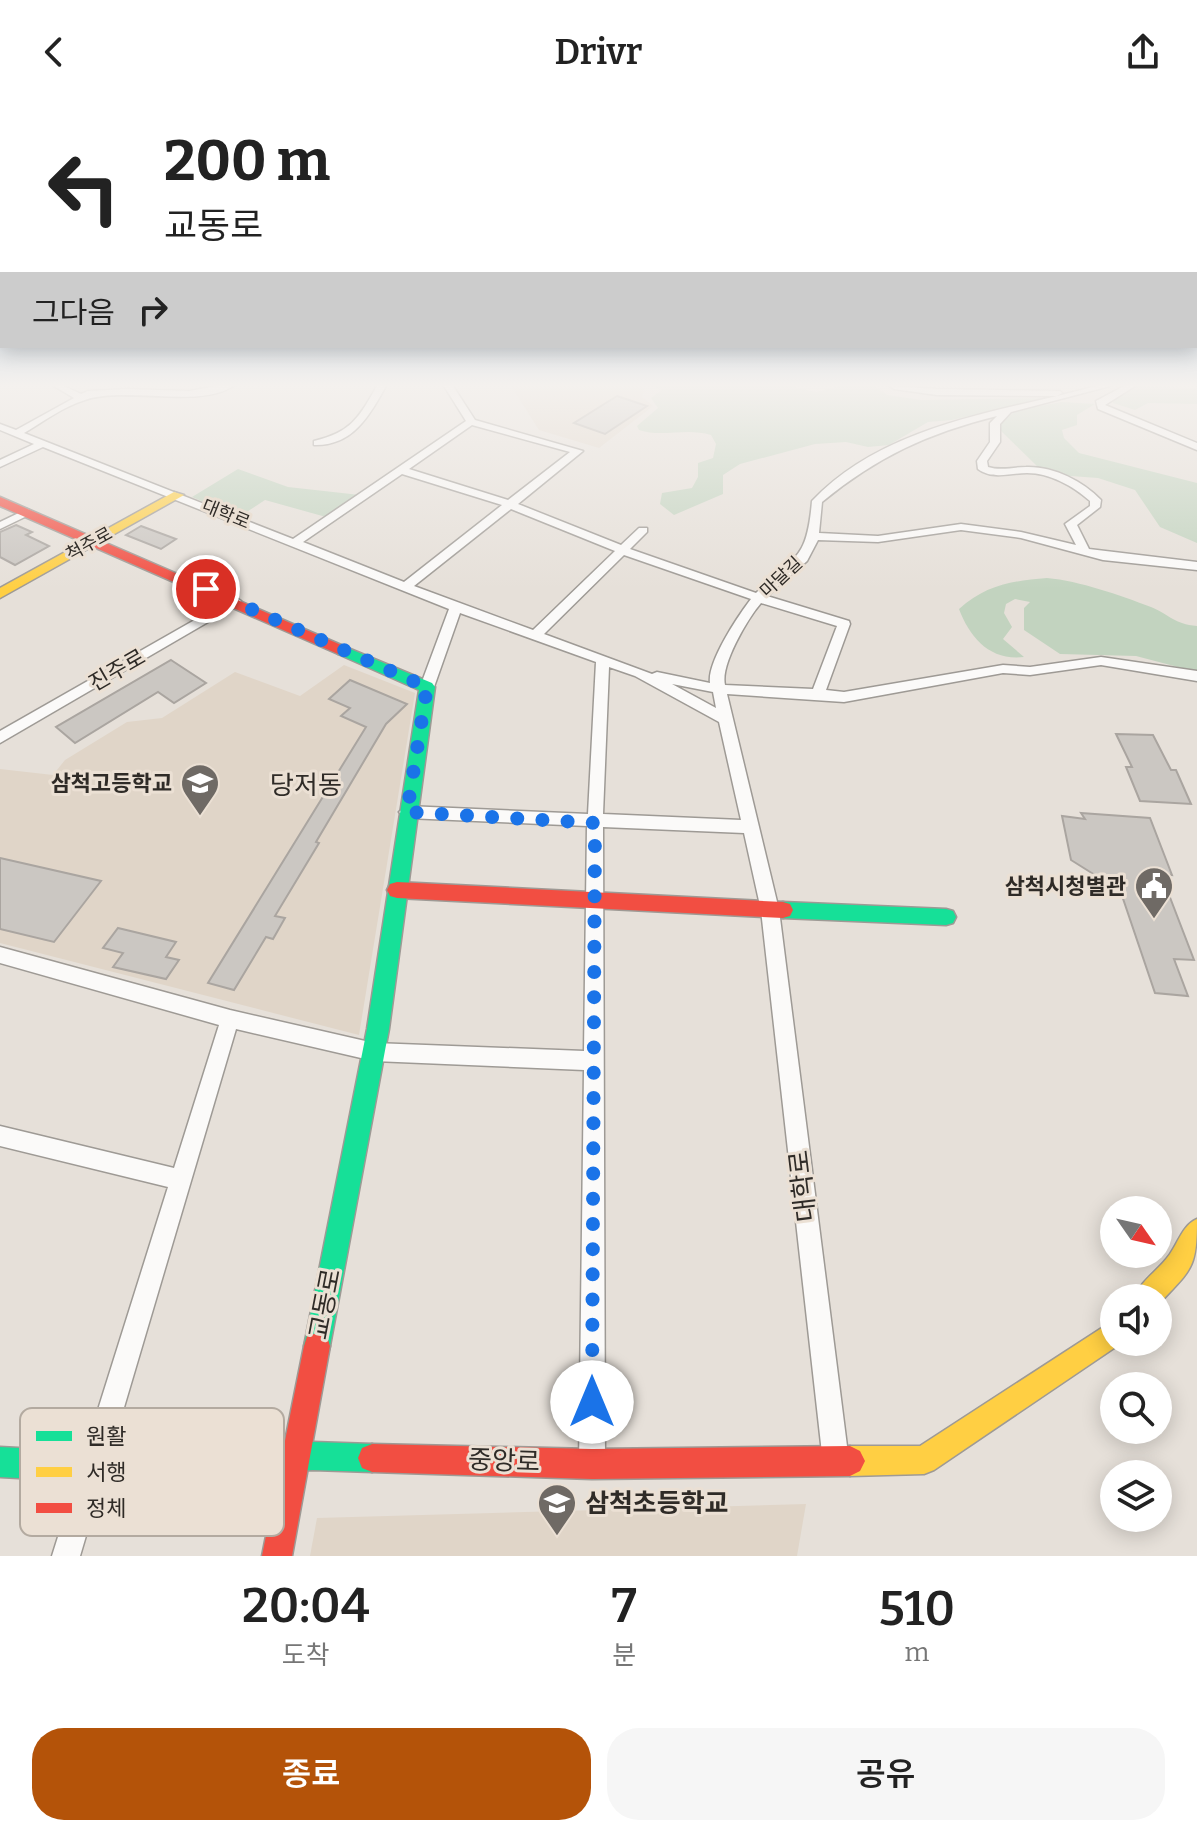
<!DOCTYPE html>
<html lang="ko">
<head>
<meta charset="utf-8">
<style>
	:root { --surface:#fff; --page:#f6f6f6; --text:#222; --muted:#767676; --accent:#b45309 }
	body { margin:0; font-family:Bitter,"Noto Sans KR",serif; background:var(--page); color:var(--text); height:100vh; display:flex; flex-direction:column; font-size:30px; white-space:nowrap }
	* { box-sizing:border-box; margin:0 }
	p { font-size:26px; color:var(--muted) }
	.icon { flex:none; width:44px; height:44px; fill:none; stroke:currentColor; stroke-width:2; stroke-linecap:round; stroke-linejoin:round }
	.map { position:relative; height:1452px; overflow:hidden }
	.drawer { display:flex; flex-direction:column; background:var(--surface); flex:1 }
	.drawer>* { flex:none }
	.top-card { position:absolute; left:0px; top:0px; width:1198px; height:244px; box-shadow:0 4px 20px #0003; background:#fff; color:var(--text); overflow:hidden }
	.needle { width:52px; rotate:124deg }
	.controls { position:absolute; left:1100px; top:1092px; display:grid; gap:16px }
	.controls a { display:grid; place-items:center; width:72px; height:72px; border-radius:50%; background:var(--surface); box-shadow:0 4px 20px #0003; font-size:40px }
	.pin { position:absolute; display:grid; place-items:center; width:68px; height:68px; color:#fff; margin:-34px; border:4px solid #fff; border-radius:50%; box-shadow:0 2px 8px #0007 }
	.me { position:absolute; width:88px; margin:-44px; rotate:0deg; stroke-linejoin:round; filter:drop-shadow(0 0 6px #0008) }
	.turn { display:flex; align-items:center; gap:28px; height:168px; padding:0 32px; font-size:36px }
	.turn .icon { width:104px; height:104px; stroke-width:2.5 }
	.turn b { display:block; font-size:56px; line-height:68px }
	.then { display:flex; align-items:center; height:76px; padding:0 32px; background:#0003; gap:16px; font-size:30px }
	.eta { display:flex; justify-content:space-evenly; align-items:center; height:136px; text-align:center }
	.eta b { font-size:48px; font-weight:600; line-height:56px }
	.cta { display:flex; gap:16px; margin-top:auto; padding:16px 32px }
	.cta a { flex:1; height:92px; border-radius:32px; background:var(--accent); color:#fff; font-size:32px; font-weight:600; line-height:92px; text-align:center }
	.cta a+a { background:var(--page); color:var(--text) }
	header { display:flex; justify-content:space-between; align-items:center; height:104px; padding:0 32px; background:var(--surface); font-size:36px; font-weight:600 }
	.map>svg:first-child { display:block }
	.built { fill:#e0d5c8 }
	.green { fill:#c2d3bf }
	.building { fill:#cbc7c2; stroke:#aaa5a0; stroke-width:2 }
	.lines { fill:none; stroke-linecap:round; stroke-linejoin:round }
	.street-casing { stroke:#9e9a95; stroke-width:3 }
	.fast-casing { stroke:#9e9a95; stroke-width:3 }
	.slow-casing { stroke:#9e9a95; stroke-width:3 }
	.jam-casing { stroke:#9e9a95; stroke-width:3 }
	.street { fill:#fbfaf9; fill-rule:evenodd }
	.fast { fill:#16e098; fill-rule:evenodd }
	.slow { fill:#ffcf43; fill-rule:evenodd }
	.jam { fill:#f24e42; fill-rule:evenodd }
	.route { stroke:#1a73e8; stroke-width:14; stroke-dasharray:0 25.2 }
	.labels { text-anchor:middle; dominant-baseline:central; stroke-width:6; stroke-linejoin:round; paint-order:stroke }
	.far-street-label { font-size:18px; fill:#2f2b27; stroke:#ebe0d4 }
	.street-label { font-size:22px; fill:#2f2b27; stroke:#ebe0d4 }
	.poi-label { font-size:22px; font-weight:bold; fill:#2f2b27; stroke:#ebe0d4; text-anchor:end }
	.quarter-label { font-size:26px; fill:#2f2b27; stroke:#ebe0d4 }
	.near-street-label { font-size:26px; fill:#2f2b27; stroke:#ebe0d4 }
	.near-poi-label { font-size:26px; font-weight:bold; fill:#2f2b27; stroke:#ebe0d4; text-anchor:start }
	.key { fill:#ebe0d4; stroke:#b3aaa0; stroke-width:2 }
	.key-label { font-size:22px; fill:#2f2b27 }
</style>
</head>
<body>
<header><svg class="icon" aria-label="back" viewBox="0 0 24 24"><path d="M15 5l-7 7 7 7"/></svg>Drivr<svg class="icon" aria-label="share" viewBox="0 0 24 24"><path d="M12 15V3M7 8l5-5 5 5M5 13v7h14v-7"/></svg></header>
<div class="map">
<svg width="1197" height="1452" viewBox="0 0 1197 1452">
	<rect width="100%" height="100%" fill="#e6e0d9"/>
	<g class="built">
		<path d="M511 282H645L642 293 653 302 599 344 539 326Z"/>
		<path d="M344 561 415 589 359 931 0 839V665L53 671 65 656 127 618 162 614 235 568 300 592Z"/>
		<path d="M806 1400 797 1452H310L317 1414Z"/>
	</g>
	<g class="green">
		<path d="M651 282H791L816 288 838 282H875L887 291 921 296 1045 294 952 316 928 318 889 341 868 343 846 338 815 340 740 360 723 371V390L674 411 660 400 662 389 692 384 698 373V359L713 354 716 340 711 331C686 323 663 334 639 326L637 322 658 304 651 294 662 286Z"/>
		<path d="M1136 282 1197 284V300L1148 299 1135 306 1113 299 1112 294Z"/>
		<path d="M1062 298 1095 300 1077 311V321L1062 326 1064 334 1079 349 1197 379V439L1160 423 1135 386 1098 374 1057 371 1039 364 1000 326V319L1017 306Z"/>
		<path d="M238 365 288 383 360 391 326 413 265 396 239 413 192 393Z"/>
		<path d="M1047 474C1080 477 1119 491 1151 503 1170 511 1174 520 1197 522V568L1136 552 1060 550 1024 526V504L1030 498 1015 495 1006 500 1004 509 1012 523 1003 535 1024 553C990 557 970 534 959 505 986 481 1011 477 1047 474Z"/>
	</g>
	<g class="building">
		<path d="M617 292 647 302 605 330 574 319Z"/>
		<path d="M16 421 32 428 26 431 49 442 15 461 0 453V428Z"/>
		<path d="M141 422 176 435 161 445 126 431Z"/>
		<path d="M171 556 206 579 174 599 158 588 75 639 56 623Z"/>
		<path d="M350 576 407 600 386 620 316 738 319 739 275 812 285 814 273 835 266 833 234 886 208 879 366 623 341 612 350 604 329 595Z"/>
		<path d="M1116 630 1153 631 1171 666H1176L1191 700 1140 697 1126 663H1132Z"/>
		<path d="M1081 709 1150 714 1172 771 1161 770 1194 856 1174 855 1188 892 1155 889 1117 777 1103 776 1071 756 1062 712 1085 715Z"/>
		<path d="M0 754 101 777 54 838 0 825Z"/>
		<path d="M118 824 176 838 166 853 179 856 166 875 113 863 123 849 103 844Z"/>
	</g>
	<g class="lines">
		<g class="street-casing">
			<g id="street">
				<path d="M54 282H64L81 290 88 287 127 285 189 287 217 282H233C199 305 126 282 85 296 64 302 43 318 24 329L293 435 466 317 444 282H453L475 316 583 347 518 400 621 441 639 424H647V428L630 445 756 489C796 451 807 456 812 397 875 330 972 312 1057 292L937 291 894 285 890 282 937 285 1060 287 1062 289 1057 292 1097 282H1110L1011 308 1000 320V338L987 357 988 363C1001 367 1013 363 1026 363 1053 362 1083 377 1101 396L1100 403 1077 421 1089 445 1197 458V466L1103 456 1021 434 961 426 878 438 818 436 807 457 767 492 849 517 850 520 826 586 844 588 1003 561 1030 563 1101 553 1197 567V577L1101 561 1030 571 1003 569 844 598 727 590 779 806 849 1358 845 1367 836 1371 827 1367 823 1358 761 806 744 729 603 723 605 1360 601 1369 592 1373 583 1369 579 1360 584 966 374 957 236 925 80 1452H52L168 1083 0 1042V1022L174 1064 219 921 0 859V843L230 906 374 939 584 947 587 722 407 714 399 708 407 702 588 710 596 558 460 509 434 583 432 586H422L420 583 449 505 43 343 0 363V356L34 340 0 326V320L16 326 74 294ZM997 312 990 319V338L977 357 978 365C993 376 1010 369 1027 369 1050 369 1073 382 1090 397V402L1065 420 1076 441 1021 428 961 420 878 432 819 429 822 398C877 353 928 329 997 312ZM472 321 570 348 508 396 409 365ZM402 370 502 401 404 478 303 438ZM511 405 615 447 533 526 414 482ZM624 451 751 495C738 512 707 558 710 579L657 568 652 570 544 530ZM761 499 837 522 813 585 725 581C720 561 748 514 761 499ZM609 563 635 572 719 618 741 716 603 710ZM672 580 713 588 716 604Z"/>
				<path d="M377 282H386C369 312 353 342 314 341V337C352 328 359 313 377 282Z"/>
				<path d="M1124 282H1135L1105 301 1197 339V346L1098 305 1096 297Z"/>
				<path d="M27 405 33 408 31 410 0 425V418Z"/>
				<path d="M235 493 241 497 239 500 0 639V627Z"/>
			</g>
		</g>
		<g class="fast-casing">
			<g id="fast">
				<path d="M343 542 432 579 435 583 389 925 330 1242 327 1252 317 1255 307 1252 304 1242 367 925 419 586 338 550 336 547Z"/>
				<path d="M783 798 946 805 953 807 956 813 953 819 946 821 783 814 776 812 773 806 776 800Z"/>
				<path d="M313 1338 372 1340 382 1344 386 1354 382 1364 372 1368 313 1366 93 1378 0 1373V1343L93 1348Z"/>
			</g>
		</g>
		<g class="slow-casing">
			<g id="slow">
				<path d="M174 388 184 391 0 494V484Z"/>
				<path d="M1197 1115C1197 1166 1191 1165 1158 1201V1194H1134C1141 1176 1159 1166 1170 1150 1179 1137 1183 1121 1197 1115Z"/>
				<path d="M1114 1216V1238H1123L934 1366 924 1370 850 1372 840 1367 835 1357 840 1347 850 1342H920Z"/>
			</g>
		</g>
		<g class="jam-casing">
			<g id="jam">
				<path d="M0 393 348 544 350 547 348 550H338L0 402Z"/>
				<path d="M397 778 783 798 790 800 793 806 790 812 783 814 397 794 390 792 387 786 390 780Z"/>
				<path d="M317 1229 327 1232 330 1242 292 1452H262L304 1242 307 1232Z"/>
				<path d="M372 1340 592 1345 850 1342 860 1347 865 1357 860 1367 850 1372 592 1375 372 1368 362 1364 358 1354 362 1344Z"/>
			</g>
		</g>
		<use href="#street" class="street"/>
		<use href="#fast" class="fast"/>
		<use href="#slow" class="slow"/>
		<use href="#jam" class="jam"/>
	</g>
	<linearGradient id="sky" x2="0" y2="1"><stop stop-color="#84b0d8"/><stop offset="0.58" stop-color="#f4f1ee"/><stop offset="1" stop-color="#f4f1ee" stop-opacity="0"/></linearGradient>
	<rect width="1197" height="485" fill="url(#sky)"/>
	<g class="lines">
		<path class="route" d="M206 485 427 583 407 708 595 719 592 1298"/>
	</g>
	<defs>
		<g id="school-pin" transform="scale(2)"><path d="M0 17L-7.5 6A9.5 9.5 0 1 1 7.5 6Z" fill="#6f6a65" stroke="#ebe0d4"/><path d="M0-5L7-2L0 1L-7-2ZM-4 1L0 2.5L4 1V4Q0 6-4 4Z" fill="#fff"/></g>
		<g id="civic-pin" transform="scale(2)"><path d="M0 17L-7.5 6A9.5 9.5 0 1 1 7.5 6Z" fill="#6f6a65" stroke="#ebe0d4"/><path d="M-.6-6.5H3V-4.5H.6V-3L4-1V1h2V6H-6V1h2V-1L-.6-3ZM-1.2 2.5V6h2.4V2.5Z" fill="#fff"/></g>
	</defs>
	<g fill-rule="evenodd">
		<use href="#school-pin" x="200" y="679"/>
		<use href="#civic-pin" x="1154" y="782"/>
		<use href="#school-pin" x="557" y="1399"/>
	</g>
	<g class="labels">
		<g class="far-street-label">
			<text transform="translate(226 410) rotate(22)">대학로</text>
			<text transform="translate(89 440) rotate(-29)">척주로</text>
			<text transform="translate(781 473) rotate(-43)">마달길</text>
		</g>
		<g class="street-label">
			<text transform="translate(117 566) rotate(-30)">진주로</text>
		</g>
		<g class="poi-label">
			<text x="172" y="679">삼척고등학교</text>
			<text x="1126" y="782">삼척시청별관</text>
		</g>
		<g class="quarter-label">
			<text x="306" y="681">당저동</text>
		</g>
		<g class="near-street-label">
			<text transform="translate(803 1082) rotate(-97)">대학로</text>
			<text transform="translate(325 1200) rotate(-79)">교동로</text>
			<text transform="translate(504 1357) rotate(2)">중앙로</text>
		</g>
		<g class="near-poi-label">
			<text x="585" y="1399">삼척초등학교</text>
		</g>
	</g>
	<rect x="20" y="1304" width="264" height="128" rx="12" class="key"/>
	<rect x="36" y="1327" width="36" height="10" fill="#16e098"/>
	<rect x="36" y="1363" width="36" height="10" fill="#ffcf43"/>
	<rect x="36" y="1399" width="36" height="10" fill="#f24e42"/>
	<g class="key-label">
		<text x="86" y="1340">원활</text>
		<text x="86" y="1376">서행</text>
		<text x="86" y="1412">정체</text>
	</g>
</svg>
<div class="controls">
<a><svg class="needle" viewBox="-14 -14 28 28"><path d="M0-13l5 13h-10z" fill="#e53935"/><path d="M0 13l5-13h-10z" fill="#767676"/></svg></a>
<a><svg class="icon" aria-label="sound" viewBox="0 0 24 24"><path d="M4 9h4l5-4v14l-5-4H4zM17 9q2 3 0 6"/></svg></a>
<a><svg class="icon" aria-label="search" viewBox="0 0 24 24"><circle cx="10" cy="10" r="6"/><path d="M15 15l6 6"/></svg></a>
<a><svg class="icon" aria-label="layers" viewBox="0 0 24 24"><path d="M12 4l9 5-9 5-9-5zM3 14l9 5 9-5"/></svg></a>
</div>
<div class="pin" style="left:206px;top:485px;background:#d93025"><svg class="icon" aria-label="arrive" viewBox="0 0 24 24"><path d="M6 21V4h12l-3 4 3 4H6"/></svg></div>
<svg class="me" style="left:592px;top:1298px" viewBox="-20 -20 40 40"><circle r="19" fill="#fff"/><path d="M0-13L10 11 0 6-10 11z" fill="#1a73e8"/></svg>
<div class="top-card">
<div class="turn"><svg class="icon" aria-label="left" viewBox="0 0 24 24"><path d="M17 20v-9H6M10 6l-5 5 5 5"/></svg><div><b>200 m</b>교동로</div></div>
<div class="then">그다음<svg class="icon" aria-label="right" viewBox="0 0 24 24"><path d="M7 20v-9h11M14 6l5 5-5 5"/></svg></div>
</div>
</div>
<section class="drawer">
<div class="eta">
<div><b>20:04</b><p>도착</p></div>
<div><b>7</b><p>분</p></div>
<div><b>510</b><p>m</p></div>
</div>
<div class="cta"><a>종료</a><a>공유</a></div>
</section>
</body>
</html>
